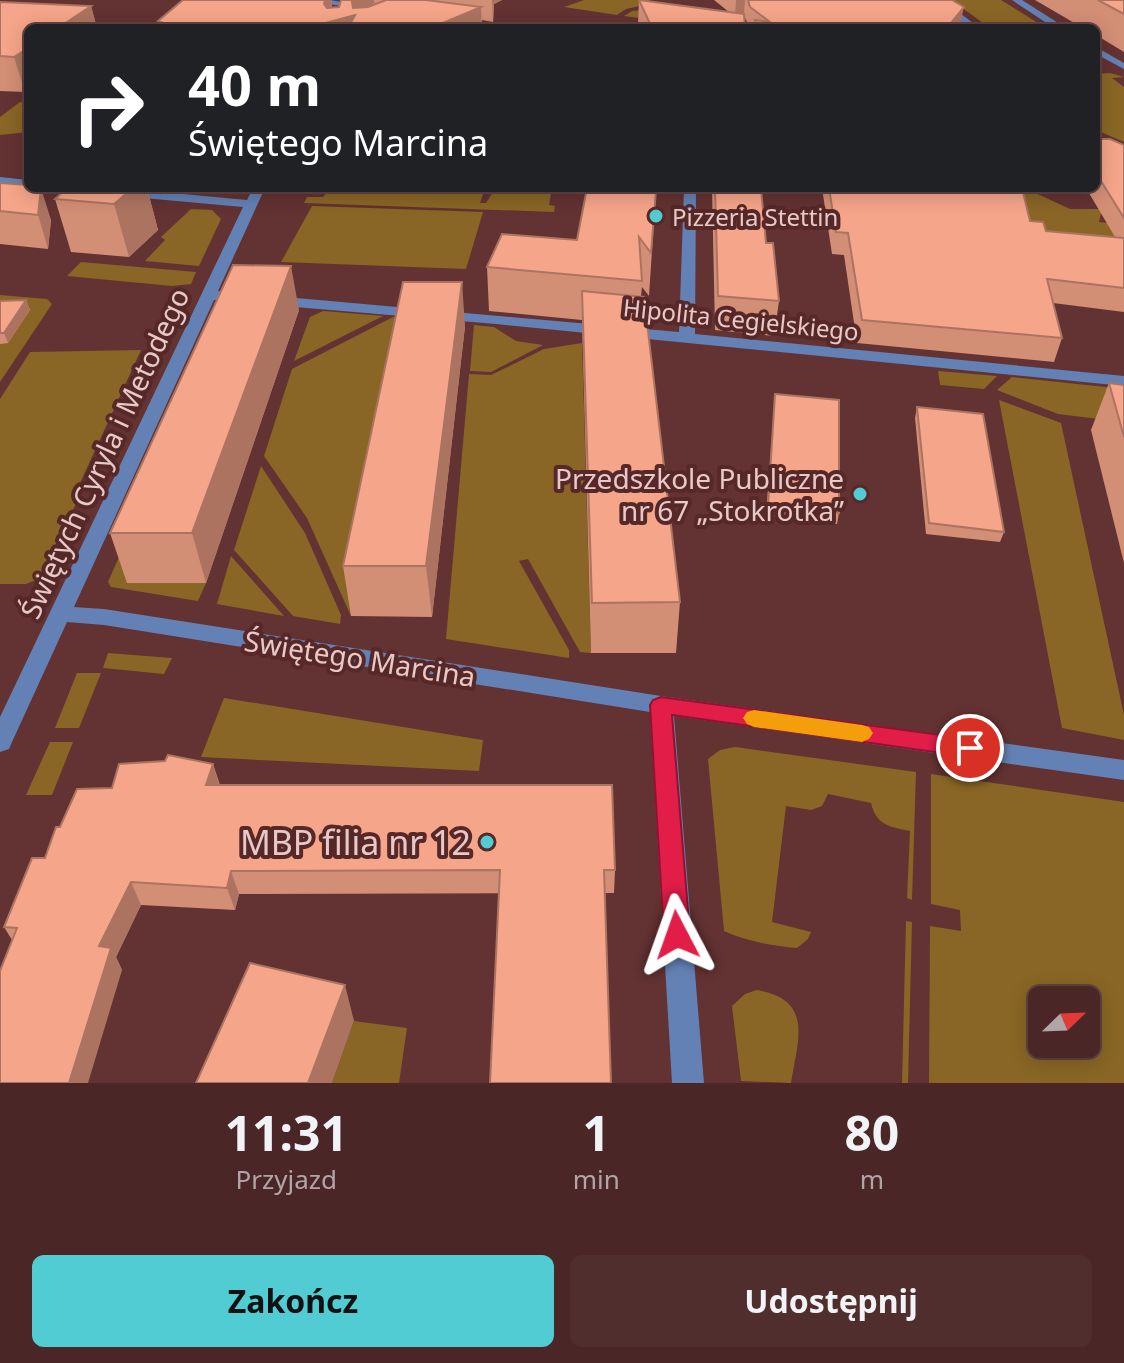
<!DOCTYPE html>
<html lang="pl">
<head>
<meta charset="utf-8">
<style>
	:root { --surface:#4a2626; --page:#512e2e; --text:#f1f3f6; --muted:#b2a5a7; --line:#614343; --accent:#51ccd3 }
	body { margin:0; font-family:"Noto Sans",sans-serif; background:var(--page); color:var(--text); height:100vh; display:flex; flex-direction:column; font-size:30px; white-space:nowrap }
	* { box-sizing:border-box; margin:0 }
	p { font-size:26px; color:var(--muted) }
	.icon { flex:none; width:44px; height:44px; fill:none; stroke:currentColor; stroke-width:2; stroke-linecap:round; stroke-linejoin:round }
	.map { position:relative; height:1083px; overflow:hidden }
	.details { display:flex; flex-direction:column; background:var(--surface); flex:1 }
	.details>* { flex:none }
	.guide { position:absolute; left:24px; top:24px; width:1076px; height:168px; border-radius:12px; box-shadow:0 4px 20px #0003,0 0 0 2px var(--line); background:#202124; color:#fff; overflow:hidden }
	.needle { width:52px; rotate:67deg }
	.tools { position:absolute; left:1028px; top:986px; display:grid; gap:16px }
	.tools a { display:grid; place-items:center; width:72px; height:72px; border-radius:12px; background:var(--surface); box-shadow:0 4px 20px #0003,0 0 0 2px var(--line); font-size:40px }
	.pin { position:absolute; display:grid; place-items:center; width:68px; height:68px; color:#fff; margin:-34px; border:4px solid #fff; border-radius:50%; box-shadow:0 2px 8px #0007 }
	.me { position:absolute; width:88px; margin:-44px; rotate:356deg; stroke-linejoin:round; filter:drop-shadow(0 0 6px #0008) }
	.turn { display:flex; align-items:center; gap:28px; height:168px; padding:0 32px; font-size:36px }
	.turn .icon { width:104px; height:104px; stroke-width:2.5 }
	.turn b { display:block; font-size:56px; line-height:68px }
	.eta { display:flex; justify-content:space-evenly; align-items:center; height:136px; text-align:center }
	.eta b { font-size:48px; font-weight:700; line-height:56px }
	.action { display:flex; gap:16px; margin-top:auto; padding:16px 32px }
	.action a { flex:1; height:92px; border-radius:12px; background:var(--accent); color:#111; font-size:32px; font-weight:700; line-height:92px; text-align:center }
	.action a+a { background:var(--page); color:var(--text) }
	.map>svg:first-child { display:block }
	.green { fill:#896625; fill-rule:evenodd }
	.lines { fill:none; stroke-linecap:round; stroke-linejoin:round }
	.minor { fill:#6381b4; fill-rule:evenodd }
	.wall { fill:#d38e76 }
	.shaded-wall { fill:#ac7460 }
	.building { fill:#f5a589; stroke:#ac7460; stroke-width:2 }
	.route { fill:#e11d48; stroke:#92132f; stroke-width:2 }
	.slow { fill:#f59e0b }
	.poi-dot { fill:#51ccd3; stroke:#572828; stroke-width:3 }
	.labels { text-anchor:middle; dominant-baseline:central; stroke-width:8; stroke-linejoin:round; paint-order:stroke }
	.far-poi-label { font-size:24px; fill:#e8c9c7; stroke:#572828; text-anchor:start }
	.far-street-label { font-size:24px; fill:#e8c9c7; stroke:#572828 }
	.street-label { font-size:28px; fill:#e8c9c7; stroke:#572828 }
	.poi-label { font-size:28px; fill:#e8c9c7; stroke:#572828; text-anchor:end }
	.near-poi-label { font-size:34px; fill:#e8c9c7; stroke:#572828; text-anchor:end }
</style>
</head>
<body>
<div class="map">
<svg width="1124" height="1083" viewBox="0 0 1124 1083">
	<rect width="100%" height="100%" fill="#633232"/>
	<g class="green">
		<path d="M584 0H649L646 19 624 16 632 11 642 10 644 5 626 9 617 15 564 7Z"/>
		<path d="M951 0H1001L1046 28H990Z"/>
		<path d="M1110 73 1124 77 1112 78 1124 87V142L1096 130V74Z"/>
		<path d="M20 102 28 103V132L0 135V117Z"/>
		<path d="M552 188 549 205 555 206 554 212 304 203 307 197H323L330 189 479 191 483 194 480 203H486L493 192H536Z"/>
		<path d="M1029 190 1070 209H1102L1099 222 1108 223 1124 252 831 197Z"/>
		<path d="M312 206 483 212 466 269 281 262Z"/>
		<path d="M191 209 212 210 221 219 199 266 145 261 165 240 161 237Z"/>
		<path d="M81 262 196 272 191 284 172 286 67 276Z"/>
		<path d="M0 295 47 299 52 304 0 382Z"/>
		<path d="M323 311H324L383 316 294 361 310 317Z"/>
		<path d="M226 314 127 582 206 583 198 601 111 587 108 582Z"/>
		<path d="M393 317 443 323 351 616 307 518 264 456 292 369Z"/>
		<path d="M474 325 494 327 516 341 543 345 491 372 470 371Z"/>
		<path d="M582 343 591 653 580 652 528 559 519 561 569 650V658L446 639 469 374 491 375 544 349Z"/>
		<path d="M141 350 76 492H82L38 579 26 584H0V399L30 352Z"/>
		<path d="M938 371 997 376 984 389 940 385Z"/>
		<path d="M1012 377 1124 389V422L1058 414 997 390Z"/>
		<path d="M999 400 1061 423 1124 715V740L1062 728Z"/>
		<path d="M261 466 305 533 341 615 340 624 293 616 234 550Z"/>
		<path d="M231 556 284 616 217 604Z"/>
		<path d="M108 653 172 658 164 674 103 668Z"/>
		<path d="M77 673H101L79 728H55Z"/>
		<path d="M224 698 483 740 479 771 201 757Z"/>
		<path d="M50 742H73L52 795H26Z"/>
		<path d="M735 747 916 772 912 900 907 898 910 831C890 827 876 825 871 803L828 794 822 806 811 810 786 806 772 922 811 932 808 939 797 948C773 946 746 941 724 931L708 759 720 750Z"/>
		<path d="M931 774 1124 802V1083H929L930 926 961 931 960 910 931 904ZM1042 1000H1086V1044H1042Z"/>
		<path d="M906 921 912 922 908 1083H902Z"/>
		<path d="M757 990C814 1000 798 1039 791 1083L741 1081 732 1006 745 994Z"/>
		<path d="M354 1021 407 1028 399 1083H332Z"/>
	</g>
	<g class="lines">
		<g class="minor">
			<path d="M302 0H330L372 7 367 10Z"/>
			<path d="M932 0H942L980 28H969Z"/>
			<path d="M1012 0H1022L1066 28H1054Z"/>
			<path d="M454 18 506 25 511 28 451 23Z"/>
			<path d="M1096 47 1124 63V69L1096 54Z"/>
			<path d="M0 177 28 180V188L0 185Z"/>
			<path d="M71 188H119L247 200 253 188H265L218 291 679 332 684 188H696L695 334 1124 376V386L496 324 214 300 74 607 104 609 661 696 1124 760V780L674 716 704 1083H672L650 712 104 625 67 622 12 742 9 749 0 752V717L243 207 77 192Z"/>
		</g>
	</g>
	<g class="wall">
		<path d="M183 0H331L332 7H339L341 0H502L494 4 493 22 482 20V28H160L158 21Z"/>
		<path d="M639 0 729 12 714 0H952L960 27 959 28H750L744 16 745 28H640L638 24Z"/>
		<path d="M1035 0H1124V52L1096 35V28H1083Z"/>
		<path d="M0 2 91 6 97 28H28V90L25 92 0 91Z"/>
		<path d="M1096 139 1124 145V312L1053 303 1062 338 1054 362 857 343 844 255 832 254 822 188H1022L1030 221 1046 231 1115 237 1086 188H1096Z"/>
		<path d="M0 183 51 220 48 249 0 244Z"/>
		<path d="M147 188 158 230 129 257 71 252 55 199Z"/>
		<path d="M712 188H761L766 243 779 301 774 336 715 330Z"/>
		<path d="M656 190 649 296 642 287 641 296 680 602 676 653H591L582 320 489 311 487 267 577 240Z"/>
		<path d="M26 300 30 310 8 343 0 344V301Z"/>
		<path d="M299 310 206 583H127L110 533Z"/>
		<path d="M465 326 432 617 351 616 343 566Z"/>
		<path d="M1109 383 1124 385V563L1091 430Z"/>
		<path d="M775 394 839 513 837 524 766 516Z"/>
		<path d="M917 407 1004 532 1000 542 926 534 915 418Z"/>
		<path d="M213 764 220 785 615 870 614 893 239 894 235 910 141 905 116 957 122 970 12 940 4 927 45 858 60 827 112 788Z"/>
	</g>
	<g class="shaded-wall">
		<path d="M325 0H331L332 9 357 0H374L376 16 356 28H307L324 4Z"/>
		<path d="M492 0H502L494 4 493 22Z"/>
		<path d="M736 0H745L744 14 735 16Z"/>
		<path d="M91 6 97 28H58Z"/>
		<path d="M481 7 482 28H431Z"/>
		<path d="M964 7 959 28H947Z"/>
		<path d="M28 48V90L25 92 14 57Z"/>
		<path d="M41 188 51 220 48 249 38 215Z"/>
		<path d="M133 188H147L158 230 129 257 114 204Z"/>
		<path d="M291 266 299 310 206 583 192 533Z"/>
		<path d="M462 282 465 326 432 617 426 566Z"/>
		<path d="M26 300 30 310 8 343 4 333Z"/>
		<path d="M213 764 220 788 206 785Z"/>
		<path d="M231 871 239 894 235 910 227 888Z"/>
		<path d="M131 882 141 905 116 957 122 970 88 1083H69L99 946Z"/>
		<path d="M345 985 354 1021 332 1083H308Z"/>
	</g>
	<g class="building">
		<path d="M183 0H325L324 4 327 8 339 7 341 0H357L352 2 353 8 368 7 386 0H426L481 7 431 28H348L355 15 307 28H176L158 21Z"/>
		<path d="M639 0 744 14 745 28H652Z"/>
		<path d="M748 0H952L964 7 947 28H758L755 20 770 22 750 7Z"/>
		<path d="M1098 0H1124V14Z"/>
		<path d="M0 2 91 6 58 28H28V48L14 57 0 56Z"/>
		<path d="M1096 139H1110L1124 145V218L1096 173Z"/>
		<path d="M0 183 28 185V188H41L38 215 0 211Z"/>
		<path d="M67 188H133L114 204 55 199Z"/>
		<path d="M587 188 656 190 651 253 639 237 642 281 487 267 502 234 577 240Z"/>
		<path d="M715 188H761L766 243H773L779 301 718 296Z"/>
		<path d="M829 188H1022L1030 221 1043 222 1046 231 1124 238V288L1047 279 1062 338 862 320 848 233 836 232Z"/>
		<path d="M233 265 291 266 192 533H110Z"/>
		<path d="M403 282H462L426 566H343Z"/>
		<path d="M582 291 644 297 680 602 592 603Z"/>
		<path d="M26 300 4 333H0V301Z"/>
		<path d="M1109 383 1124 385V437Z"/>
		<path d="M775 394 839 400V513L768 505Z"/>
		<path d="M917 407 983 414 1004 532 929 523Z"/>
		<path d="M168 755 213 764 206 785H612L615 870H604L611 1083H490L500 870 231 871 227 888 131 882 99 946 111 948 69 1083H0V971L17 928 4 927 32 858H45L56 827H60L77 789 112 788 119 764 165 761Z"/>
		<path d="M250 963 345 985 308 1083H196Z"/>
	</g>
	<path class="route" d="M661 697 970 739 977 742 981 748 977 754 970 757 672 715 690 935 686 944 677 947 668 944 664 935 650 705 653 700Z"/>
	<path class="slow" d="M754 710 862 725 869 727 873 733 869 739 862 742 754 727 747 724 743 718 747 712Z"/>
	<g class="poi-dot">
		<circle cx="656" cy="216" r="8"/>
		<circle cx="860" cy="494" r="8"/>
		<circle cx="487" cy="842" r="8"/>
	</g>
	<g class="labels">
		<g class="far-poi-label">
			<text x="672" y="216">Pizzeria Stettin</text>
		</g>
		<g class="far-street-label">
			<text transform="translate(741 319) rotate(6)">Hipolita Cegielskiego</text>
		</g>
		<g class="street-label">
			<text transform="translate(104 453) rotate(-65)">Świętych Cyryla i Metodego</text>
			<text transform="translate(360 658) rotate(9)">Świętego Marcina</text>
		</g>
		<g class="poi-label">
			<text x="844" y="478">Przedszkole Publiczne<tspan x="844" dy="32">nr 67 „Stokrotka”</tspan></text>
		</g>
		<g class="near-poi-label">
			<text x="471" y="842">MBP filia nr 12</text>
		</g>
	</g>
</svg>
<div class="tools">
<a><svg class="needle" viewBox="-14 -14 28 28"><path d="M0-13l5 13h-10z" fill="#e53935"/><path d="M0 13l5-13h-10z" fill="#b2a5a7"/></svg></a>
</div>
<div class="pin" style="left:970px;top:748px;background:#d93025"><svg class="icon" aria-label="arrive" viewBox="0 0 24 24"><path d="M6 21V4h12l-3 4 3 4H6"/></svg></div>
<svg class="me" style="left:677px;top:935px" viewBox="-20 -20 40 40"><path d="M0-17L14 15 0 8-14 15z" fill="#e11d48" stroke="#fff" stroke-width="4"/></svg>
<div class="guide">
<div class="turn"><svg class="icon" aria-label="right" viewBox="0 0 24 24"><path d="M7 20v-9h11M14 6l5 5-5 5"/></svg><div><b>40 m</b>Świętego Marcina</div></div>
</div>
</div>
<section class="details">
<div class="eta">
<div><b>11:31</b><p>Przyjazd</p></div>
<div><b>1</b><p>min</p></div>
<div><b>80</b><p>m</p></div>
</div>
<div class="action"><a>Zakończ</a><a>Udostępnij</a></div>
</section>
</body>
</html>
